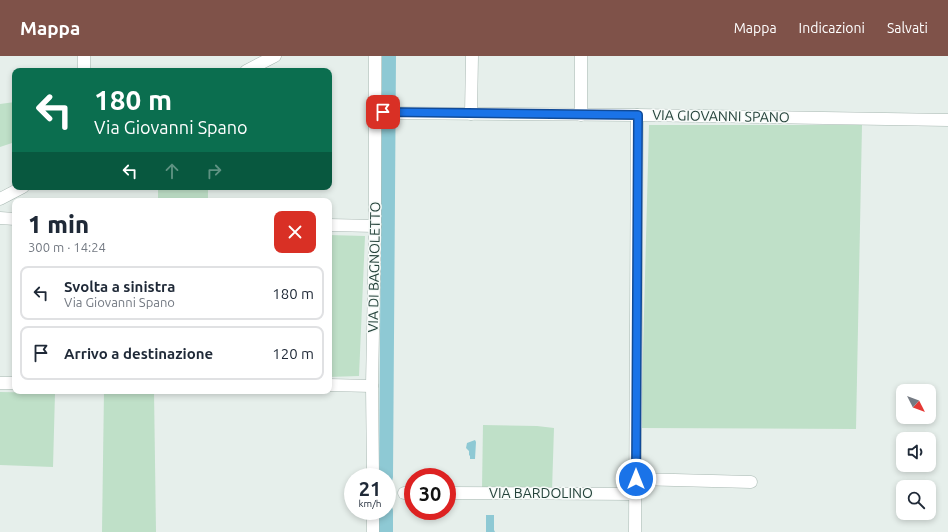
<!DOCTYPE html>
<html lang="it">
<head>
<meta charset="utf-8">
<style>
	:root { --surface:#fff; --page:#f6f6f7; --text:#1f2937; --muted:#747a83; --line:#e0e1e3; --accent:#7f5249 }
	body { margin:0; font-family:Ubuntu,sans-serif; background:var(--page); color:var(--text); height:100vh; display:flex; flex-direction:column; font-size:15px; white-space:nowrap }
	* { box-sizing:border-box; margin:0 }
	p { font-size:13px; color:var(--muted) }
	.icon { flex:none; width:22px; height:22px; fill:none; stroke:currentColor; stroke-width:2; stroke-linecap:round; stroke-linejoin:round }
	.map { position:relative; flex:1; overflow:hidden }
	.details { position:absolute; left:12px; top:142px; width:320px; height:196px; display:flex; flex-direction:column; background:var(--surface); border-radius:8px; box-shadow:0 2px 6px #0003 }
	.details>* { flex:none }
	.hud { position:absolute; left:12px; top:12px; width:320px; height:122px; border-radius:8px; box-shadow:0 2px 6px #0003; background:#0b6e4f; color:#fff; overflow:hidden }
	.needle { width:26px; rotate:132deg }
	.buttons { position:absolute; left:896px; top:328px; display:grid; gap:8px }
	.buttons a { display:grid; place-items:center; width:40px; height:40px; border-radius:8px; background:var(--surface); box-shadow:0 2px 6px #0003; font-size:20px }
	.speed { position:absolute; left:344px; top:412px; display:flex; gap:8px; font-size:20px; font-weight:700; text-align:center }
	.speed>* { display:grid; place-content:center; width:52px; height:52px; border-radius:50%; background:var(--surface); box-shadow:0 2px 6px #0003; line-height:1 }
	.speed small { font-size:10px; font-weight:400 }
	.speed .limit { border:6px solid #d22; background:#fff; color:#111 }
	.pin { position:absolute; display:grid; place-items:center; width:34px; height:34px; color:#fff; margin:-17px; border-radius:8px; box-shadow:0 2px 6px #0006 }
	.me { position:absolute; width:44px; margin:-22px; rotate:0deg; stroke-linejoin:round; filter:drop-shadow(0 0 3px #0008) }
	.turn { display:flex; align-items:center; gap:14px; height:84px; padding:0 16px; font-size:18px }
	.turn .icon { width:52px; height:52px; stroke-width:2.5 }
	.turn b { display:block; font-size:28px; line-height:34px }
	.lanes { display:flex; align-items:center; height:38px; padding:0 16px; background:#0003; justify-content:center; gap:20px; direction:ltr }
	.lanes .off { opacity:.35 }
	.round { display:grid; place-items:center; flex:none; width:42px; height:42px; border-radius:8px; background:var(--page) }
	.overview { display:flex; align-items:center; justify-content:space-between; height:68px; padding:0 16px }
	h1 { font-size:24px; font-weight:800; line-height:30px }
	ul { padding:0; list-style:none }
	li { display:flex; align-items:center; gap:12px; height:54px; margin:0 8px 6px; padding:0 8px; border:2px solid var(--line); border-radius:8px }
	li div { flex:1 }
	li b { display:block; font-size:15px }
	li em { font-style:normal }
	header { display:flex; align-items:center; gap:24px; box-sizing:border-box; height:56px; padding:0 20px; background:var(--accent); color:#fff }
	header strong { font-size:19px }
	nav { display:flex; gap:22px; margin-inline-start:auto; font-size:14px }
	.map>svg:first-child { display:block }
	.green { fill:#bfe0c8 }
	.water { fill:#8ec9d4 }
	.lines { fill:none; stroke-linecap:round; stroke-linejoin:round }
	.canal { stroke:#8ec9d4; stroke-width:14 }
	.street-casing { stroke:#a8b8b2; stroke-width:13 }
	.street { stroke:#fff; stroke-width:12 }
	.route-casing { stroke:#114b97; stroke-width:10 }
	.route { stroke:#1a73e8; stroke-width:7 }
	.labels { text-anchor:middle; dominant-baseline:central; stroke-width:3; stroke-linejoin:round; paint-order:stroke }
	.street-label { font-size:14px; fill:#24423a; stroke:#f7fbf9 }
</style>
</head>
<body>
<header>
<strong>Mappa</strong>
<nav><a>Mappa</a><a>Indicazioni</a><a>Salvati</a></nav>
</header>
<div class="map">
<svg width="948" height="476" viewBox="0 0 948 476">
	<rect width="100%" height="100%" fill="#e6efeb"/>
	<g class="green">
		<path d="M15 46V86L0 91V48Z"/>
		<path d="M649 69H862L856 373 641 372Z"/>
		<rect x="158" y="131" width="50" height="14"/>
		<path d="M329 179 365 180 359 320 329 321Z"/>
		<path d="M104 335H154L156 476H102Z"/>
		<path d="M0 336 55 337 53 411 0 409Z"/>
		<path d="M483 369 537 370 554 372 552 434 482 432Z"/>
	</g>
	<g class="water">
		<path d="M475 384 476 386 475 403H470V400L469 399V395L466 392 467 387Z"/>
		<path d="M486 459H494V474L495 476H486Z"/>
	</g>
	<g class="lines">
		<g class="canal">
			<path d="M386 421 389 0"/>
			<path d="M386 476V455"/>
		</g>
		<g class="street-casing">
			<g id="street">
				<path d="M84 0V15"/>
				<path d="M246 15 275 0"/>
				<path d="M375 57 637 59 948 64"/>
				<path d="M471 58 472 0"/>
				<path d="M581 59V0"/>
				<path d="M0 143 23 131"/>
				<path d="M0 162 15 163"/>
				<path d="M329 169 375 170"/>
				<path d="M0 327H15"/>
				<path d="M329 329 372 330"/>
				<path d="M373 421 372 330 375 170V0"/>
				<path d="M636 423 751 426"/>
				<path d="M404 437H413"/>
				<path d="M447 437 636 438"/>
				<path d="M373 455V476"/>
				<path d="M635 476 637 59"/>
			</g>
		</g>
		<use href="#street" class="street"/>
	</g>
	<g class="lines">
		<g class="route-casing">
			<path id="route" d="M383 56 638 59 636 423"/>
		</g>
		<use href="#route" class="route"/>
	</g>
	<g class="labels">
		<g class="street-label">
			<text transform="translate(721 60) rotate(1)">VIA GIOVANNI SPANO</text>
			<text transform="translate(374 211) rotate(-89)">VIA DI BAGNOLETTO</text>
			<text x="541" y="437">VIA BARDOLINO</text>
		</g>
	</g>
</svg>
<div class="buttons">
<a><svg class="needle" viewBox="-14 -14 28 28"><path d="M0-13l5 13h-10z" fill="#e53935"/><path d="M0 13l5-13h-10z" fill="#747a83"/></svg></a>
<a><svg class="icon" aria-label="sound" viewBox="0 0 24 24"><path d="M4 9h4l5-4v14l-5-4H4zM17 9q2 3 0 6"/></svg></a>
<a><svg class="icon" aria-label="search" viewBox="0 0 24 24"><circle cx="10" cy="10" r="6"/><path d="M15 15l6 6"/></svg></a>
</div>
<div class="speed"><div>21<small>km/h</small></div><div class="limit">30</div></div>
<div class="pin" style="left:383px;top:56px;background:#d93025"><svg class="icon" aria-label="arrive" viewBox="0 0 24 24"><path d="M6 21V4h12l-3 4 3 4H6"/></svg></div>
<svg class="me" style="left:636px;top:423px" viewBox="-20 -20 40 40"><circle r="17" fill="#1a73e8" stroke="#fff" stroke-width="3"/><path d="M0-11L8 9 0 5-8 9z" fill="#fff"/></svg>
<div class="hud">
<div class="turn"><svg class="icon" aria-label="left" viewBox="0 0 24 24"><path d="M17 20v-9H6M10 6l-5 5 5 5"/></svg><div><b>180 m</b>Via Giovanni Spano</div></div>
<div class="lanes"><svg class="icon" aria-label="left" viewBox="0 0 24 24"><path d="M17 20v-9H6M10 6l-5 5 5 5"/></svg><svg class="icon off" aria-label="ahead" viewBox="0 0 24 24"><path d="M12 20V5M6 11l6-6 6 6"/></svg><svg class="icon off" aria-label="right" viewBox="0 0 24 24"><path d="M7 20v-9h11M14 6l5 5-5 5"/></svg></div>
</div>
<section class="details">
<div class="overview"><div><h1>1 min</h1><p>300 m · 14:24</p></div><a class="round" style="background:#d93025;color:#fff"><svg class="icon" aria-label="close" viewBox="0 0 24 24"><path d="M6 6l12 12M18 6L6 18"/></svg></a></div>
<ul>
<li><svg class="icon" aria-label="left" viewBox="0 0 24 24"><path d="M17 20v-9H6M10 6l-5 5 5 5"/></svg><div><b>Svolta a sinistra</b><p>Via Giovanni Spano</p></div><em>180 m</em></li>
<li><svg class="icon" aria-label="arrive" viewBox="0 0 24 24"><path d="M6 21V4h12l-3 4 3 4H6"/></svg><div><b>Arrivo a destinazione</b></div><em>120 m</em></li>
</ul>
</section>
</div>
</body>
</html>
